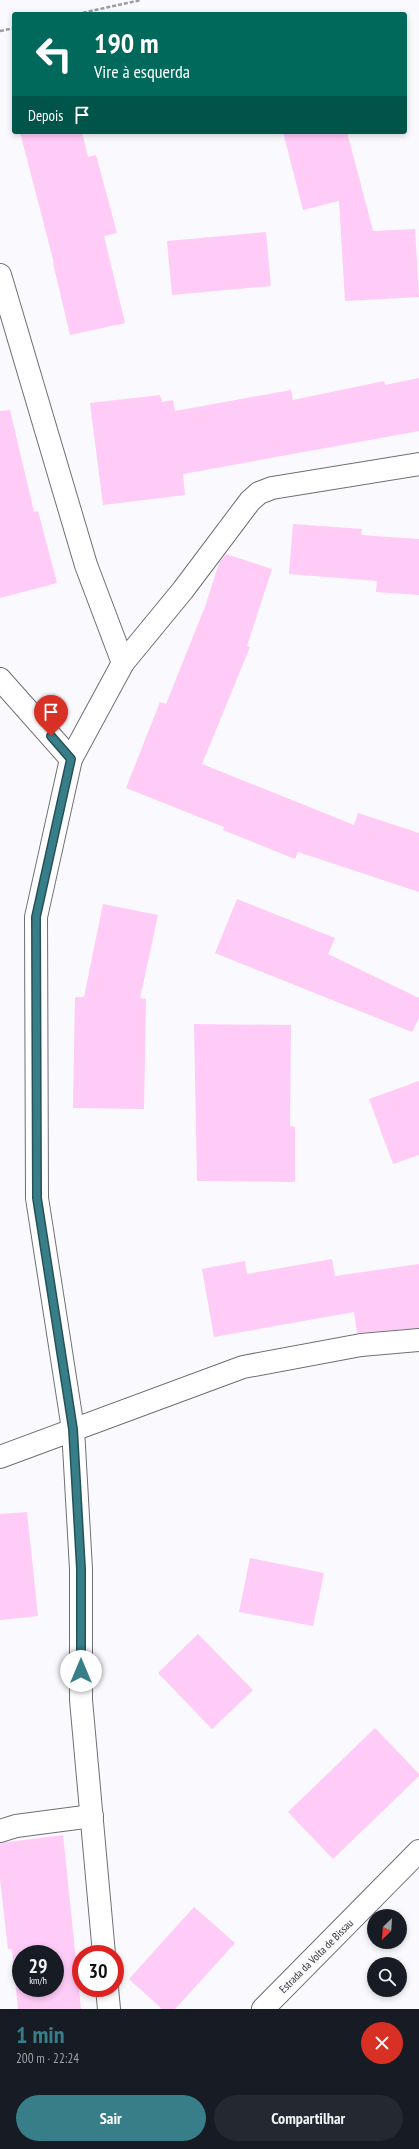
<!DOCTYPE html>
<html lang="pt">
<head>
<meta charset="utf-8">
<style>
	:root { --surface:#171b24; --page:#242831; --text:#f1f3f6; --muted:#9ea1a6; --accent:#387e89 }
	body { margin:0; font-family:"PT Sans Narrow",sans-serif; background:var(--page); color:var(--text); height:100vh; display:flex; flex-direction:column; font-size:15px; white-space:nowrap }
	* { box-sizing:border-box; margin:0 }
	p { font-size:13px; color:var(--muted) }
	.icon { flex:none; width:22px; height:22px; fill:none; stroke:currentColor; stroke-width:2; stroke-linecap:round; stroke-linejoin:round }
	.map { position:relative; height:2009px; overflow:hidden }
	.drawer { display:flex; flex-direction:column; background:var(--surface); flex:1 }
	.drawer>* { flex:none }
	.hud { position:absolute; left:12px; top:12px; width:395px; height:122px; border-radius:4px; box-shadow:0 2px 6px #0003; background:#00695c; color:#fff; overflow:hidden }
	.needle { width:26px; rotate:205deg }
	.buttons { position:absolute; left:367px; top:1909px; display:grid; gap:8px }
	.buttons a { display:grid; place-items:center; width:40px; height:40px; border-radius:50%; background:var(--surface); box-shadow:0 2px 6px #0003; font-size:20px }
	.speed { position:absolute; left:12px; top:1945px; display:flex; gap:8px; font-size:20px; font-weight:700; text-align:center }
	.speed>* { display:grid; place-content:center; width:52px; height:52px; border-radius:50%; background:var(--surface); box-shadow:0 2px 6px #0003; line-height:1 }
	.speed small { font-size:10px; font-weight:400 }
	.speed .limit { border:6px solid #d22; background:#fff; color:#111 }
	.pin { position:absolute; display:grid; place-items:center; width:34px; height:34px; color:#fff; margin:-41px -17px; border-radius:50% 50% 50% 0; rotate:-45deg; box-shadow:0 0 4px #0007 }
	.pin .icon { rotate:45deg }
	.me { position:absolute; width:44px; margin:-22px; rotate:0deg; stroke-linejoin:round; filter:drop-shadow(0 0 3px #0008) }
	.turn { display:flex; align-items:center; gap:14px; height:84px; padding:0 16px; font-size:18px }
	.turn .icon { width:52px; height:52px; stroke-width:2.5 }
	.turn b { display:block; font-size:28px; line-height:34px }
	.then { display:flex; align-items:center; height:38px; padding:0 16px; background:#0003; gap:8px; font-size:15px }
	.round { display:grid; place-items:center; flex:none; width:42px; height:42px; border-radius:21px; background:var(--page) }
	.summary { display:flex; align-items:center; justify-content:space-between; height:68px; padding:0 16px }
	h1 { font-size:24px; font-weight:700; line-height:30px; color:var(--accent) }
	.button { display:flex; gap:8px; margin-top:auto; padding:8px 16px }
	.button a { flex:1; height:46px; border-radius:24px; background:var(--accent); color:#fff; font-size:16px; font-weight:700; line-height:46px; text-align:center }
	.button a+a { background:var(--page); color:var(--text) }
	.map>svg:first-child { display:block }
	.building { fill:#ffcbf7; fill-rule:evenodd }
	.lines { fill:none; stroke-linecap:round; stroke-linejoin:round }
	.street-casing { stroke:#706e75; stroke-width:24 }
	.secondary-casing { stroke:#706e75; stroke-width:24 }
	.path { stroke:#9c9b9f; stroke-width:2.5; stroke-dasharray:4 2; stroke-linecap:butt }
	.street { stroke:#fff; stroke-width:22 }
	.secondary { stroke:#fff; stroke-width:22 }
	.route-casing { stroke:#245259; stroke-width:10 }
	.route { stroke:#387e89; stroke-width:7 }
	.labels { text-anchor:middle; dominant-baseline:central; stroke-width:3.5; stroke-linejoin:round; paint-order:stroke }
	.street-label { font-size:11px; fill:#333235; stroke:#faf9fe }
</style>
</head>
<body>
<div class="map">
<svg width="419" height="2009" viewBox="0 0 419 2009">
	<rect width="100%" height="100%" fill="#faf9fe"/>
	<g class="building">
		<path d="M20 132H82L88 157 96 155 117 233 104 236 125 323 70 335 53 263H54Z"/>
		<path d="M283 132H347L373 231 415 229 419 297 345 301 339 201 303 210Z"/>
		<path d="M266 232 271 286 172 295 167 241Z"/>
		<path d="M419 378V431L183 474 185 495 103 505 90 403 160 395 162 402 173 400 175 411 291 390 293 400 384 381 385 385Z"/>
		<path d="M10 410 34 512 38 511 57 583 0 598V411Z"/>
		<path d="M293 524 362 529 361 535 419 539V595L376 592 377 581 289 574Z"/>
		<path d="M226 554 272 569 247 646 250 647 202 764 354 825 358 813 419 833V892L298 852 295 859 223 830 224 827 126 788 160 702 166 704 206 604 219 563Z"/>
		<path d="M237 899 335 938 328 954 419 998V1018L412 1032 215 953Z"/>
		<path d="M103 904 158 915 140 998 146 999 144 1109 73 1108 75 997H84Z"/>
		<path d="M194 1024 291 1025 290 1126 295 1127V1182L197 1181Z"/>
		<path d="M419 1081V1155L393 1164 369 1099Z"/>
		<path d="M332 1259 335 1276 419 1264V1328L357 1333 354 1312 214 1337 202 1269 245 1261 247 1274Z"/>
		<path d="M27 1512 38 1616 0 1620V1514Z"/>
		<path d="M250 1558 324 1573 313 1626 239 1612Z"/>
		<path d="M198 1634 253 1690 212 1729 158 1673Z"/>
		<path d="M375 1728 419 1774V1776L333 1859 288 1812Z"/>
		<path d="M63 1835 81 2009H18L12 1949H8L0 1879V1843ZM21 1954H55V1988H21Z"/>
		<path d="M194 1907 235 1943 175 2009H162L129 1979Z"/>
	</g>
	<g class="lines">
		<g class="street-casing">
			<g id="street">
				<path d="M0 275 86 565 123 663 71 759"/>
				<path d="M123 663 183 590 250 501 259 493 272 488 419 464"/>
				<path d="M0 679 71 759 36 917 37 1198 73 1429 81 1569V1700L104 1954"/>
				<path d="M0 1457 243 1367 361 1345 419 1340"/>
				<path d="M0 1831 16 1826 92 1816"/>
				<path d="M107 1988 109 2009"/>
			</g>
		</g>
		<g class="secondary-casing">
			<path id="secondary" d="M263 2009 419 1851"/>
		</g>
		<g class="path">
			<path d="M77 14 141 0"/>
			<path d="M0 31 14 28"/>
		</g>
		<use href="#street" class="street"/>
		<use href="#secondary" class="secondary"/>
	</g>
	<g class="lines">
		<g class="route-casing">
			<path id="route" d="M51 736 71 759 36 917 37 1198 73 1429 81 1569V1671"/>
		</g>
		<use href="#route" class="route"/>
	</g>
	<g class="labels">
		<g class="street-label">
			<text transform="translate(316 1956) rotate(-45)">Estrada da Volta de Bissau</text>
		</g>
	</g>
</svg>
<div class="buttons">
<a><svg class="needle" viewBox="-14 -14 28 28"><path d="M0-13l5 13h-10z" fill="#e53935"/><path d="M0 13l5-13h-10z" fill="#9ea1a6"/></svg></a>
<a><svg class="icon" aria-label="search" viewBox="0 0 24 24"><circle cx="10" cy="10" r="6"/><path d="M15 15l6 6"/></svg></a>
</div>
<div class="speed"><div>29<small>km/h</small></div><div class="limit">30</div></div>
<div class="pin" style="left:51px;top:736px;background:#d93025"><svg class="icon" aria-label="arrive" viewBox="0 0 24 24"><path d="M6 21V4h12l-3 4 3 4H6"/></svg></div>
<svg class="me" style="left:81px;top:1671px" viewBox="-20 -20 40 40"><circle r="19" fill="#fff"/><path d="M0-13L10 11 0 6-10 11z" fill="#387e89"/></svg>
<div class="hud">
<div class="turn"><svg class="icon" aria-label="left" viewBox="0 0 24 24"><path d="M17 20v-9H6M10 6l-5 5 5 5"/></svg><div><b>190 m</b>Vire à esquerda</div></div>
<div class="then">Depois<svg class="icon" aria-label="arrive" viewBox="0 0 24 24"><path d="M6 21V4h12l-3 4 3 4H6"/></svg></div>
</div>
</div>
<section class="drawer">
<div class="summary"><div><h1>1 min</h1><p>200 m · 22:24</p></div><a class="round" style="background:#d93025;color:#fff"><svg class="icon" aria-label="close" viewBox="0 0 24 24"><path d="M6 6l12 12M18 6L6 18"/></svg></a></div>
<div class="button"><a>Sair</a><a>Compartilhar</a></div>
</section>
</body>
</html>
